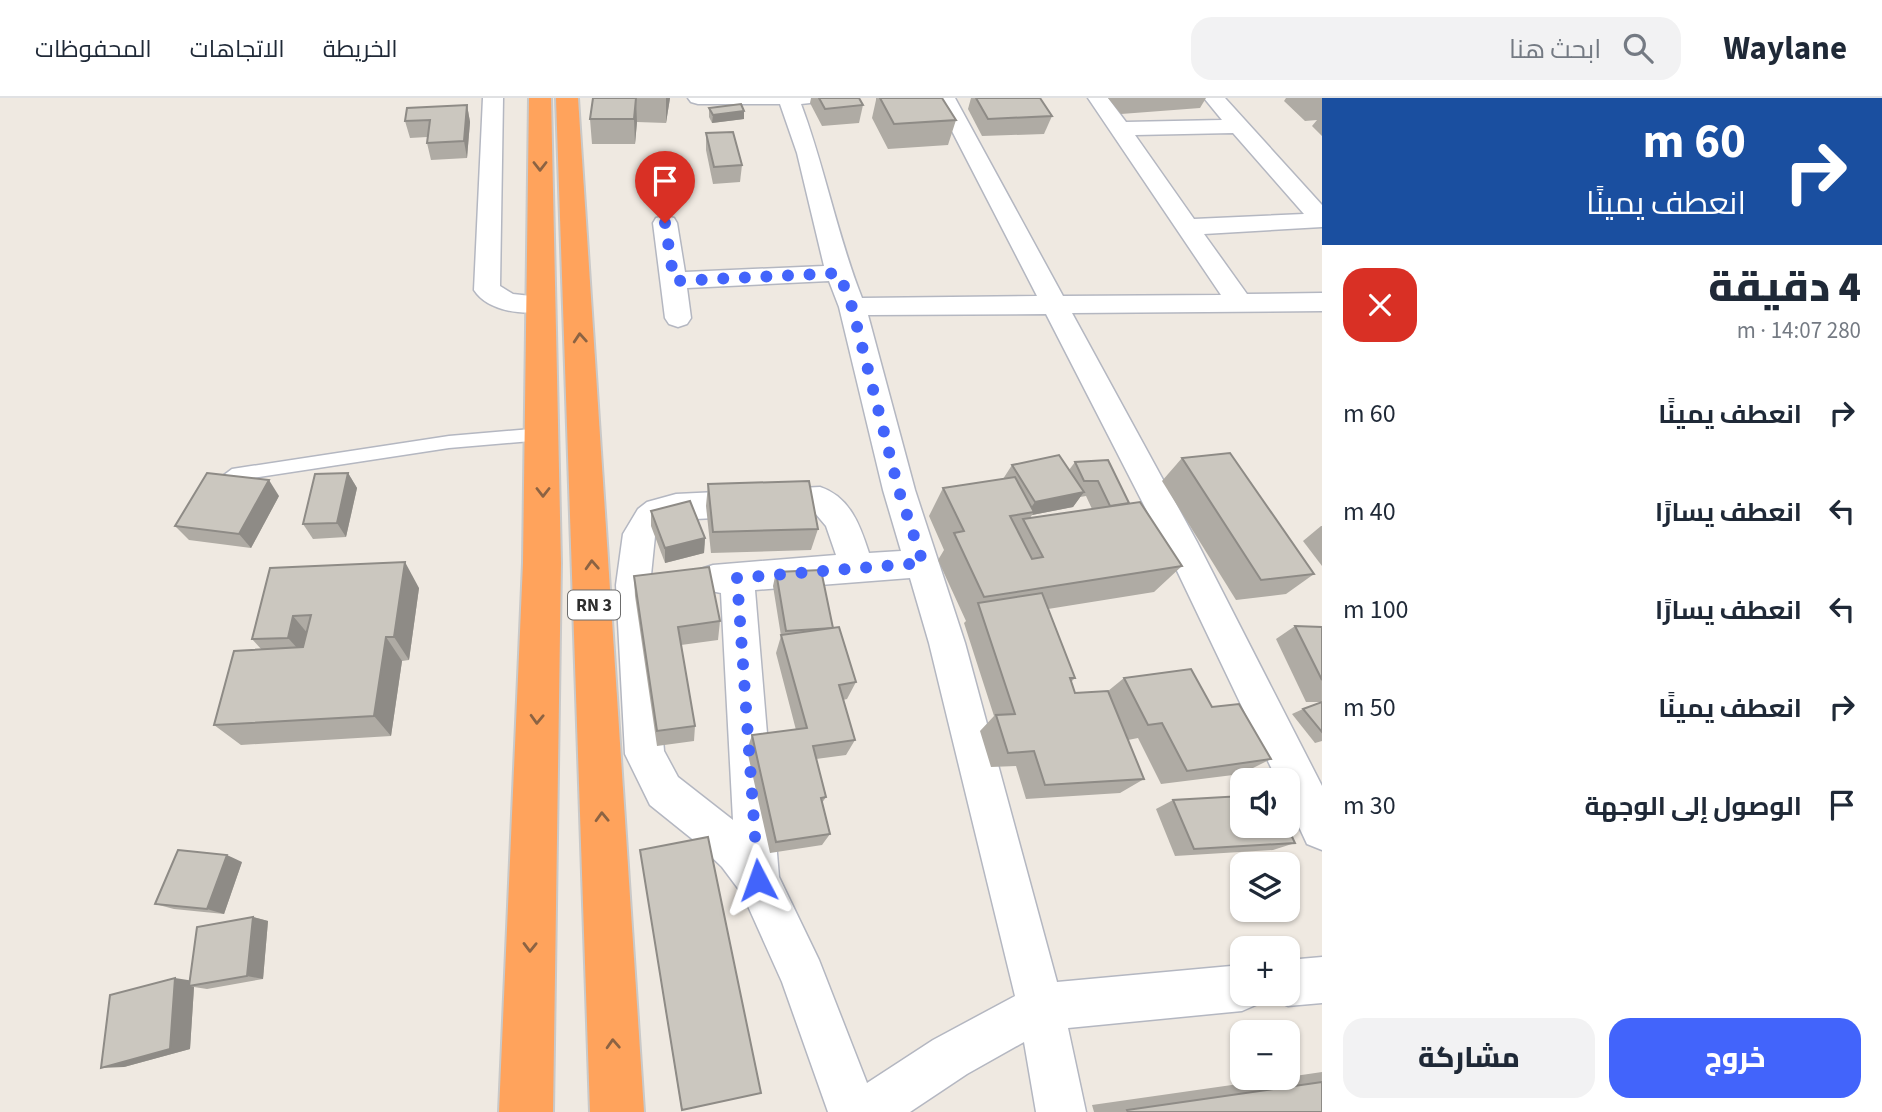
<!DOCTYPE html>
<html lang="ar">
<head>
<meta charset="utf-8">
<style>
	:root { --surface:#fff; --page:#f2f2f3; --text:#1f2937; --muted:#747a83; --line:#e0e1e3; --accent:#4264fb }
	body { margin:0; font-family:"Source Sans 3",Cairo,sans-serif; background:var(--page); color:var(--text); direction:rtl; height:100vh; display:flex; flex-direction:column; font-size:26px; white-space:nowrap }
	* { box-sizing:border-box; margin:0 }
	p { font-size:23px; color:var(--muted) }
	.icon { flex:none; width:38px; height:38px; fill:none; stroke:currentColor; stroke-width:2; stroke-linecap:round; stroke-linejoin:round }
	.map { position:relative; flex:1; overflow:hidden; direction:ltr }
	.drawer { display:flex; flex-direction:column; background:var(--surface); width:560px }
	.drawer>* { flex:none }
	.guide { background:#1a4fa0; color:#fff; overflow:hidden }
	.controls { position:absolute; left:1230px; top:670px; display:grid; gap:14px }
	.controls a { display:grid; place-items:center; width:70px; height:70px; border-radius:14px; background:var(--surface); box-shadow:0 2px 5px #0004; font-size:35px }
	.pin { position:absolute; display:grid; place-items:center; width:60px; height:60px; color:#fff; margin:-72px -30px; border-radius:50% 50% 50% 0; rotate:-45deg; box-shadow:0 0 7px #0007 }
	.pin .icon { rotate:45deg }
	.me { position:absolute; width:77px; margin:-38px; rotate:356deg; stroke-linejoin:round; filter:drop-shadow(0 0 5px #0008) }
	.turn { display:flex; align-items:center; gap:24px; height:147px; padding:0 21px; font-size:32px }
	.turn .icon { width:91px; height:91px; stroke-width:2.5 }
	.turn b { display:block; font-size:49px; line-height:60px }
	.round { display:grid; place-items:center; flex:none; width:74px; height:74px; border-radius:21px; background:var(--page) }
	.head { display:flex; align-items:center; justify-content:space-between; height:119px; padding:0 21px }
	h1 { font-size:42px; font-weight:800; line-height:52px }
	.primary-button { display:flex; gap:14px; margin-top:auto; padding:14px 21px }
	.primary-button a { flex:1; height:80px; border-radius:21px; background:var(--accent); color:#fff; font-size:28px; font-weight:800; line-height:80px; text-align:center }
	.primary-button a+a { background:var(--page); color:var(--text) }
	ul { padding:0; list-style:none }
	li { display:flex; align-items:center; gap:21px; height:98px; padding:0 21px }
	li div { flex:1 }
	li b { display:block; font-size:26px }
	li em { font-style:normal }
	header { display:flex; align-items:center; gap:42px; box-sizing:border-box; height:98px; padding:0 35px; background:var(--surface); border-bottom:2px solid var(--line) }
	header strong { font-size:33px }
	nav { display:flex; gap:38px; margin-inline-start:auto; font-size:24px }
	.search { width:490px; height:63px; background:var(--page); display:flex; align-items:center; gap:18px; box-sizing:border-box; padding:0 24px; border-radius:21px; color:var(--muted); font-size:26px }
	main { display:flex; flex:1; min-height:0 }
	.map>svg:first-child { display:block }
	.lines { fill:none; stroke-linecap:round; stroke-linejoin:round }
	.lane-casing { stroke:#b4b7c1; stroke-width:3 }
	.street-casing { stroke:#b4b7c1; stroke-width:3 }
	.highway-casing { stroke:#c9c9c9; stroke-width:4 }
	.lane { fill:#fff; fill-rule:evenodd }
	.street { fill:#fff; fill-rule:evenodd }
	.highway { fill:#ffa35c; fill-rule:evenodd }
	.wall { fill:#afaba4; fill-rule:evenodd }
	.shaded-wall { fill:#8e8b86 }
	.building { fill:#cbc7bf; stroke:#8e8b86; stroke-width:2 }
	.oneway { stroke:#8c6343 }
	.route { stroke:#4264fb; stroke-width:12; stroke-dasharray:0 21.6 }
	.labels { text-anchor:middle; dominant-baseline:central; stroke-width:5; stroke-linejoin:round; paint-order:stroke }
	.shield { fill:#fff; stroke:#6d6d6d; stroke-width:2 }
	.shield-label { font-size:18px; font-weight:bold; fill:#2e2e2e }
</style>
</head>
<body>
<header>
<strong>Waylane</strong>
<div class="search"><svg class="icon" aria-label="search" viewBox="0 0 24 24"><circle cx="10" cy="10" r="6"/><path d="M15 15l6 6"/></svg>ابحث هنا</div>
<nav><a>الخريطة</a><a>الاتجاهات</a><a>المحفوظات</a></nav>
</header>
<main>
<section class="drawer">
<div class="guide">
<div class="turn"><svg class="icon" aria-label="right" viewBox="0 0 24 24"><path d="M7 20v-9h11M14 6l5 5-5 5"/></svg><div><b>60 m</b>انعطف يمينًا</div></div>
</div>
<div class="head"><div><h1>4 دقيقة</h1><p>280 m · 14:07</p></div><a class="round" style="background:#d93025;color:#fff"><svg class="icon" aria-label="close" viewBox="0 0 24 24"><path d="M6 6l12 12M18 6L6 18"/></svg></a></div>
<ul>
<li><svg class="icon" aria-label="right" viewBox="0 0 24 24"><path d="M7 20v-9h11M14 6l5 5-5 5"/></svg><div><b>انعطف يمينًا</b></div><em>60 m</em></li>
<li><svg class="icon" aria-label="left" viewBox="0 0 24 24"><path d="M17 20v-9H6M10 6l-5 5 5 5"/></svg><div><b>انعطف يسارًا</b></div><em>40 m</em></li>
<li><svg class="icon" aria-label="left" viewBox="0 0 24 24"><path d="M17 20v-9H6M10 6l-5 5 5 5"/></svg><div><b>انعطف يسارًا</b></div><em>100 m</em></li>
<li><svg class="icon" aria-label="right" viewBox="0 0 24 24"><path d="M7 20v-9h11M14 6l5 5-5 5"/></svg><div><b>انعطف يمينًا</b></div><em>50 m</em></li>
<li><svg class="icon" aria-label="arrive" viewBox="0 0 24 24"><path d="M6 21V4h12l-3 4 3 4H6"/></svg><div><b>الوصول إلى الوجهة</b></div><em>30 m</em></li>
</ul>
<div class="primary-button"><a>خروج</a><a>مشاركة</a></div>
</section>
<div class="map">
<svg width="1322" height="1014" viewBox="0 0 1322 1014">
	<rect width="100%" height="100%" fill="#efe9e1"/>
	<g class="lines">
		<g class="lane-casing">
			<path id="lane" d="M543 330 551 336 543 342 449 350 232 383 224 377 232 371 449 338Z"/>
		</g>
		<g class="street-casing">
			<g id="street">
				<path d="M483 0H503L500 188 513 196 549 200 553 206 549 212C526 218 488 214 474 192Z"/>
				<path d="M688 0H822L819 4 801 6C825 70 837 137 862 200L1037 198 935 0H955L1063 198 1221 197 1088 0H1108L1126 24 1222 22 1204 0H1225L1322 107V129L1204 136 1247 196 1322 195V213L1072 215 1197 444 1322 688V752L1307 746 1288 705V682H1277L1169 456 1046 216 868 217 915 392 965 545 1057 884 1242 867V896H1262L1258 906 1242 913 1068 930 1086 1014H1036L1024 944 967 976 910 1014H828L782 884 743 797 722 769 696 744 650 707 625 656 616 487 623 436 638 411 647 404 676 396 820 389C850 399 860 427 869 455L901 453 883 392 839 209 829 183 687 190 691 220 687 226 678 229 669 226 665 220 653 125 656 120 665 118 674 120 677 125 685 174 824 168 797 55 780 6H698L691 4ZM1233 35 1304 116 1194 121 1135 37ZM815 415 826 428 836 457 713 467 701 471 696 481 701 491 721 495 733 722 678 679 664 653 650 487 655 438 667 424 676 422ZM910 480 929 545 1015 898 933 942 867 985 819 862 779 779 755 492Z"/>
				<path d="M1322 859V905L1288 908 1272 901 1270 896H1288V862Z"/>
			</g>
		</g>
		<g class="highway-casing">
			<g id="highway">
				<path d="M529 0H551L561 465 553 1014H499L523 465Z"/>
				<path d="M556 0H578L644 1014H590Z"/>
			</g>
		</g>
		<use href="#lane" class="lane"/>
		<use href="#street" class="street"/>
		<use href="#highway" class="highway"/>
	</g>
	<g class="wall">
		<path d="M593 0H670L666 25 637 24 635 46H592L590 21Z"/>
		<path d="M811 0H859L863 7 859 25 822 28 810 5Z"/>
		<path d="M876 0H942L956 22 948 47 888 51 872 20 876 2Z"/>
		<path d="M971 0H1040L1052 18 1044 36 982 38 968 11Z"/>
		<path d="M1108 0H1206L1200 10 1121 16Z"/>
		<path d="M1286 0H1322V38L1312 28 1317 22 1305 23 1284 3Z"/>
		<path d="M467 7 470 24 467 60 431 62 427 45V39L410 40 405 23Z"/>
		<path d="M709 10 744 21 712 25 709 19Z"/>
		<path d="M706 35 742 67 740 84 713 86 706 52Z"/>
		<path d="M1182 360 1314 476 1286 496 1236 502 1162 383Z"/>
		<path d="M1075 364 1129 405 1182 468 1154 494 1048 511 1075 580 1071 584 1075 595 1108 593 1124 580 1212 609 1271 661 1241 676 1161 686 1138 640 1128 642 1144 681 1120 695 1026 701 1016 668 991 669 980 633 994 618 964 525 966 523 938 462 944 452 929 418 943 390 1003 381 1012 367 1069 372ZM1086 398 1092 411 1030 420 1032 417 1073 409 1080 399Z"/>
		<path d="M348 375 357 390 346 439 313 441 303 426Z"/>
		<path d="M708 386 818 431 811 452 711 455 706 408Z"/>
		<path d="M279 398 251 450 189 442 175 428Z"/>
		<path d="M651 413 705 440 704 455 665 465 651 428Z"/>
		<path d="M1321 428H1322V468L1303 443Z"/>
		<path d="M270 470 419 490 409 562 402 563 391 638 241 647 214 627 262 552 252 541Z"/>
		<path d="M776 474 833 530 856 584 847 601 843 602 855 642 846 657 816 661 826 699 822 705 830 736 822 747 770 755 747 652 752 637 796 632 776 555 781 538 773 488Z"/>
		<path d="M634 478 720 523 718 542 681 547 695 628 694 643 657 648 635 498Z"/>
		<path d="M1295 528 1322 529V604H1306L1276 541Z"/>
		<path d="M1322 604V643L1315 645 1292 616 1303 611Z"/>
		<path d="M1173 702 1295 745 1273 752 1175 758 1156 711Z"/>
		<path d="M640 752 682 1012 681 1009Z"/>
		<path d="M242 764 224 816 174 811 155 806Z"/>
		<path d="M253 819 268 823 263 881 207 891 194 889 190 951 124 969 190 882Z"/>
		<path d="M1322 974V1014H1094L1092 1007 1280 980H1288V979Z"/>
	</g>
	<g class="shaded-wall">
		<path d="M636 0 637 24 635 46 634 21Z"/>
		<path d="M666 0H670L666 25Z"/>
		<path d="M467 7 470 24 467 60 464 43Z"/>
		<path d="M744 13V21L712 25 713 17Z"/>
		<path d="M348 375 357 390 346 439 337 425Z"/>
		<path d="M269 382 279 398 251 450 239 436Z"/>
		<path d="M1084 394 1073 409 1032 417 1034 414 1027 415 1035 404Z"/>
		<path d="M705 440 704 455 665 465V450Z"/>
		<path d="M405 464 419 490 409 562 394 539Z"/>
		<path d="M293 518 314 543 309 563 288 540Z"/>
		<path d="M386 539 402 563 391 638 374 618Z"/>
		<path d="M227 757 242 764 224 816 207 811Z"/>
		<path d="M253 819 268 823 263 881 247 878Z"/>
		<path d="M175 880 194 883 189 888 194 889 190 951 124 969 101 970Z"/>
	</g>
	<g class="building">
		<path d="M593 0H636L634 21H590Z"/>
		<path d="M819 0H859L863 7 825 11Z"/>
		<path d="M880 0H942L956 22 894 26Z"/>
		<path d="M976 0H1040L1052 18 988 21Z"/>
		<path d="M741 6 744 13 713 17 709 10Z"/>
		<path d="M467 7 464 43 427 45 430 22 405 23 407 10Z"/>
		<path d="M733 34 742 67 714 69 706 35Z"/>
		<path d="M1230 355 1314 476 1261 482 1182 360Z"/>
		<path d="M1059 357 1084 394 1035 404 1012 367Z"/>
		<path d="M1108 362 1129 405 1110 408 1098 383H1084L1075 364Z"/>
		<path d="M207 375 269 382 239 436 175 428Z"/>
		<path d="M348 375 337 425 303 426 315 376Z"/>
		<path d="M1015 379 1034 414 1010 418 1032 461 1043 459 1023 421 1140 404 1182 468 984 499 954 435 964 433 943 390Z"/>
		<path d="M809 383 818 431 713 434 708 386Z"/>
		<path d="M690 403 705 440 665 450 651 413Z"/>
		<path d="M405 464 394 539H386L374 618 214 627 234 553 303 549 311 517 293 518 288 540 252 541 270 470Z"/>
		<path d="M709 469 720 523 678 529 695 628 657 633 634 478Z"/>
		<path d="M821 472 833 530 786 533 776 474Z"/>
		<path d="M1042 495 1075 580H1070L1075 595 1108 593 1144 681 1045 687 1034 653 1008 655 996 617 1015 616 978 505Z"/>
		<path d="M1295 528 1322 529V582Z"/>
		<path d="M839 529 856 584 839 587 855 642 813 648 826 699 821 700 830 736 776 744 752 637 807 630 781 537Z"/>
		<path d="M1191 571 1212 609 1239 606 1271 661 1187 673 1162 625 1148 627 1124 580Z"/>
		<path d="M1322 604V634L1303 611Z"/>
		<path d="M1242 698V728H1287L1295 745 1194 751 1173 702Z"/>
		<path d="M708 739 761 995 682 1012 640 752Z"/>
		<path d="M178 752 227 757 207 811 155 806Z"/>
		<path d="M253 819 247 878 189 888 197 829Z"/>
		<path d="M175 880 170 951 101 970 110 897Z"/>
		<path d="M1322 984V1014H1128L1127 1012Z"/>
	</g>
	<defs><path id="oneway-chevron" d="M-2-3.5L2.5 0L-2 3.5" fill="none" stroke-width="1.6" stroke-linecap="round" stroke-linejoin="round" transform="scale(1.75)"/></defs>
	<g class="oneway">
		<use href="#oneway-chevron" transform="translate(540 68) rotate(90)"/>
		<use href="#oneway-chevron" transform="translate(580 240) rotate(-94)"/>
		<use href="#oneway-chevron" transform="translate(543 394) rotate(90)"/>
		<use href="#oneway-chevron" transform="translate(592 467) rotate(-93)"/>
		<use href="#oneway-chevron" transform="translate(537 621) rotate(92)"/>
		<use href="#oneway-chevron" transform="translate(602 719) rotate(-92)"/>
		<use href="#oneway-chevron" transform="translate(530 849) rotate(91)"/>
		<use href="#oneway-chevron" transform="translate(613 946) rotate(-93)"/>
	</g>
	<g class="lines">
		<path class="route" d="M665 125 674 183 839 175 852 209 899 393 923 465 737 480 758 782"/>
	</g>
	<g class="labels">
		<rect class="shield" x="568" y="492.5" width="52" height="29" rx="5"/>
		<g class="shield-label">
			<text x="594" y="507">RN 3</text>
		</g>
	</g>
</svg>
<div class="controls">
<a><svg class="icon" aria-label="sound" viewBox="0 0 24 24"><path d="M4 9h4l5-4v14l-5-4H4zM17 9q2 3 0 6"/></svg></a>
<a><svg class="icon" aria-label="layers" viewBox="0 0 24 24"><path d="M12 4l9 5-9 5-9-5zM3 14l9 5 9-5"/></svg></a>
<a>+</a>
<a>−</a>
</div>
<div class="pin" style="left:665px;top:125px;background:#d93025"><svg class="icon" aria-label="arrive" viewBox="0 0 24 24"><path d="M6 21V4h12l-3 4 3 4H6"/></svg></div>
<svg class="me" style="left:758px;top:782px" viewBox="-20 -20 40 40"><path d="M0-17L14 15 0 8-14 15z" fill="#4264fb" stroke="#fff" stroke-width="4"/></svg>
</div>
</main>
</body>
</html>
